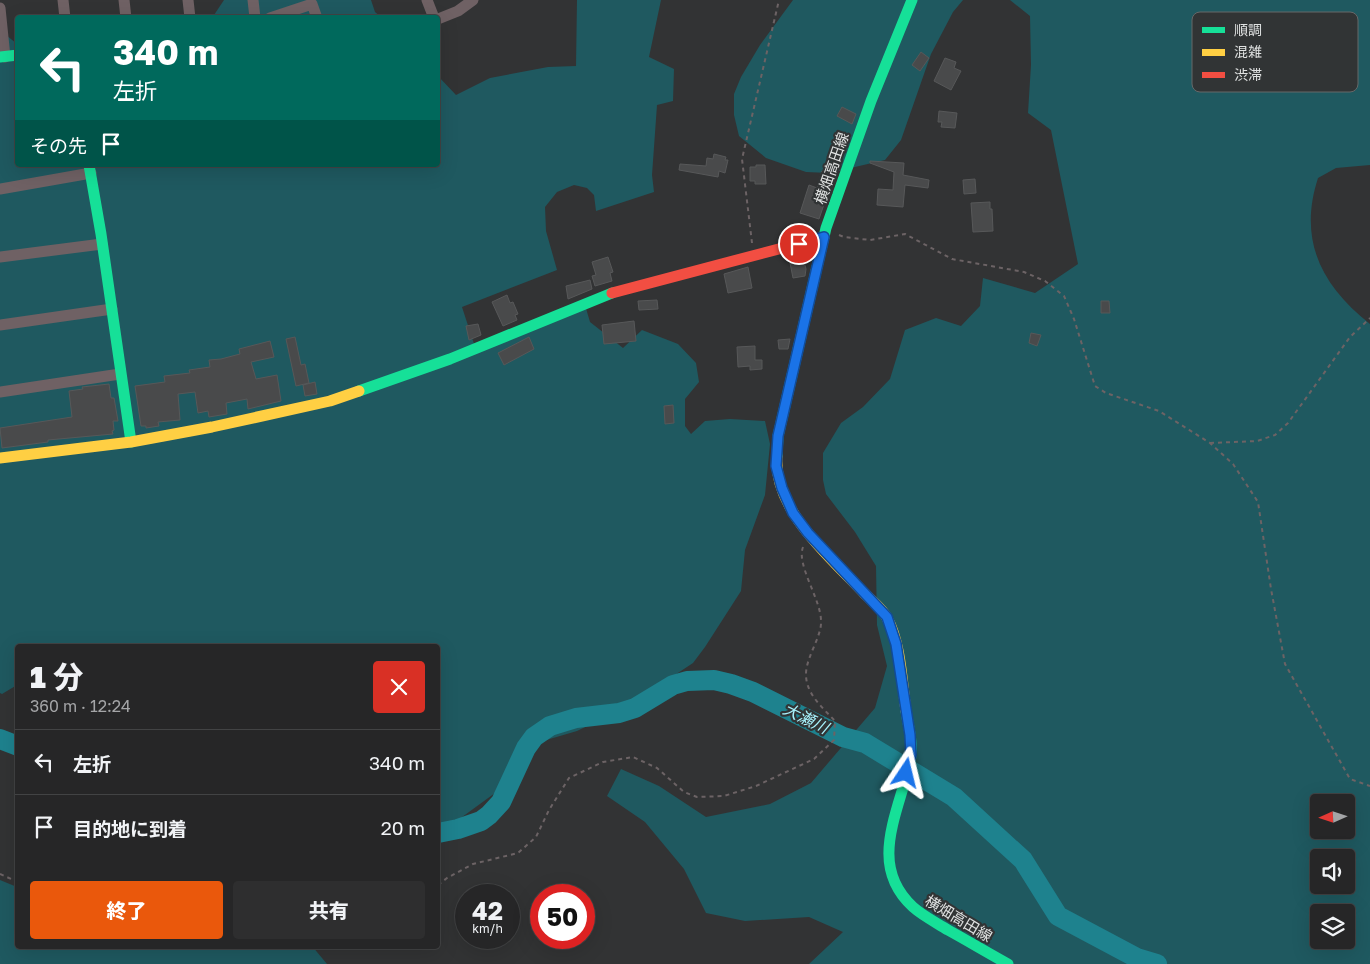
<!DOCTYPE html>
<html lang="ja">
<head>
<meta charset="utf-8">
<style>
	:root { --surface:#262627; --page:#2e2e2f; --text:#f1f3f6; --muted:#a4a5a7; --line:#424344; --accent:#ea580c }
	body { margin:0; font-family:"Golos Text","Noto Sans JP",sans-serif; background:var(--page); color:var(--text); height:100vh; display:flex; flex-direction:column; font-size:19px; white-space:nowrap }
	* { box-sizing:border-box; margin:0 }
	p { font-size:16px; color:var(--muted) }
	.icon { flex:none; width:28px; height:28px; fill:none; stroke:currentColor; stroke-width:2; stroke-linecap:round; stroke-linejoin:round }
	.map { position:relative; flex:1; overflow:hidden }
	.details { position:absolute; left:15px; top:644px; width:425px; height:305px; display:flex; flex-direction:column; background:var(--surface); border-radius:5px; box-shadow:0 5px 20px #0002,0 0 0 1px var(--line) }
	.details>* { flex:none }
	.guide { position:absolute; left:15px; top:15px; width:425px; height:152px; border-radius:5px; box-shadow:0 5px 20px #0002,0 0 0 1px var(--line); background:#00695c; color:#fff; overflow:hidden }
	.needle { width:32px; rotate:267deg }
	.controls { position:absolute; left:1310px; top:794px; display:grid; gap:10px }
	.controls a { display:grid; place-items:center; width:45px; height:45px; border-radius:5px; background:var(--surface); box-shadow:0 5px 20px #0002,0 0 0 1px var(--line); font-size:25px }
	.speed { position:absolute; left:455px; top:884px; display:flex; gap:10px; font-size:25px; font-weight:700; text-align:center }
	.speed>* { display:grid; place-content:center; width:65px; height:65px; border-radius:50%; background:var(--surface); box-shadow:0 5px 20px #0002,0 0 0 1px var(--line); line-height:1 }
	.speed small { font-size:12px; font-weight:400 }
	.speed .limit { border:8px solid #d22; background:#fff; color:#111 }
	.pin { position:absolute; display:grid; place-items:center; width:42px; height:42px; color:#fff; margin:-21px; border:2px solid #fff; border-radius:50%; box-shadow:0 1px 5px #0007 }
	.me { position:absolute; width:55px; margin:-28px; rotate:10deg; stroke-linejoin:round; filter:drop-shadow(0 0 4px #0008) }
	.turn { display:flex; align-items:center; gap:18px; height:105px; padding:0 15px; font-size:22px }
	.turn .icon { width:65px; height:65px; stroke-width:2.5 }
	.turn b { display:block; font-size:35px; line-height:42px }
	.then { display:flex; align-items:center; height:48px; padding:0 15px; background:#0003; gap:10px; font-size:19px }
	.round { display:grid; place-items:center; flex:none; width:52px; height:52px; border-radius:5px; background:var(--page) }
	.head { display:flex; align-items:center; justify-content:space-between; height:85px; padding:0 15px }
	h1 { font-size:30px; font-weight:800; line-height:38px }
	.cta { display:flex; gap:10px; margin-top:auto; padding:10px 15px }
	.cta a { flex:1; height:58px; border-radius:5px; background:var(--accent); color:#fff; font-size:20px; font-weight:800; line-height:58px; text-align:center }
	.cta a+a { background:var(--page); color:var(--text) }
	ul { padding:0; list-style:none }
	li { display:flex; align-items:center; gap:15px; height:65px; padding:0 15px; border-top:1px solid var(--line) }
	li div { flex:1 }
	li b { display:block; font-size:19px }
	li em { font-style:normal }
	.map>svg:first-child { display:block }
	.green { fill:#1f5960; fill-rule:evenodd }
	.lines { fill:none; stroke-linecap:round; stroke-linejoin:round }
	.river { stroke:#1e828e; stroke-width:20 }
	.building { fill:#494a4b; stroke:#575859 }
	.path { stroke:#6c6365; stroke-width:2; stroke-dasharray:4 4; stroke-linecap:butt }
	.street { stroke:#6f6164; stroke-width:11 }
	.fast { stroke:#16e098; stroke-width:11 }
	.slow { stroke:#ffcf43; stroke-width:11 }
	.jam { stroke:#f24e42; stroke-width:11 }
	.route-casing { stroke:#114b97; stroke-width:12 }
	.route { stroke:#1a73e8; stroke-width:9 }
	.labels { text-anchor:middle; dominant-baseline:central; stroke-width:4.5; stroke-linejoin:round; paint-order:stroke }
	.street-label { font-size:15px; fill:#e0e2e2; stroke:#313435 }
	.water-label { font-size:16px; font-style:italic; fill:#a8f3fd; stroke:#313435 }
	.key { fill:#313435; stroke:#666869; stroke-width:1 }
	.key-label { font-size:14px; fill:#e0e2e2 }
</style>
</head>
<body>
<div class="map">
<svg width="1370" height="964" viewBox="0 0 1370 964">
	<rect width="100%" height="100%" fill="#323334"/>
	<g class="green">
		<path d="M224 0H371L375 12 381 17 212 18Z"/>
		<path d="M577 0H661L649 57 674 69 673 101 657 105 652 175 654 192 596 211 594 195 587 188 574 185 557 192 545 207 546 231 557 270 462 307 475 347 585 305 590 322 623 348 642 330 678 344 696 363 699 382 685 399V426L691 434 705 421 730 419 765 421 770 444 765 495 745 550 741 591 705 647 693 663 628 706 577 731 519 748 495 793 458 820 438 825V646H18L17 685 2 694 0 693V30L17 44 18 165H438V76L456 95 490 78 548 67 576 66Z"/>
		<path d="M793 0H963L953 12 931 54 901 140 885 160 829 173 806 172 766 158 739 136 734 115V94L741 77 760 45Z"/>
		<path d="M1010 0H1370V165L1336 168 1318 178C1298 240 1321 285 1370 324V964H809L843 932 809 917 745 921 706 913 684 869 645 822 607 796 621 769 659 786 706 817 770 804 811 783 875 708 887 666 877 625 876 566 855 532 826 494 823 480V453L841 423 863 407 890 379 905 330 936 318 961 326 980 306 983 278 1035 293 1078 264 1051 130 1028 113 1031 65 1030 16ZM1319 802H1346V830H1319ZM1319 858H1346V885H1319ZM1319 912H1346V940H1319Z"/>
		<path d="M0 880 17 887 18 946H312L327 964H0Z"/>
	</g>
	<g class="lines">
		<g class="river">
			<path d="M0 739 18 746"/>
			<path d="M438 833 458 829 481 821 489 815 501 802 526 748 534 737 550 726 576 718 619 713 635 708 673 685 687 681 714 680 731 684 753 692 843 737 865 743 954 797 1023 860 1058 916 1137 958 1157 964"/>
		</g>
	</g>
	<g class="building">
		<path d="M921 52 929 58 920 71 912 65Z"/>
		<path d="M945 58 956 62 954 68 961 71 951 90 934 81Z"/>
		<path d="M842 107 856 114 852 124 837 116Z"/>
		<path d="M939 111 957 113 955 128 941 127 942 122H938Z"/>
		<path d="M714 154 726 157 725 160H728L725 173 719 171 718 177 679 170 680 164 706 166 707 158 713 159Z"/>
		<path d="M870 161 904 163 903 175 929 180 928 188 905 185 903 207 877 205 878 189 893 190 894 172 870 163Z"/>
		<path d="M756 165H765L766 184H755V181H750V167H756Z"/>
		<path d="M822 171 834 175 819 219 800 213 809 185 817 188Z"/>
		<path d="M975 179 976 193 964 194 963 180Z"/>
		<path d="M990 202V209H992L993 231 973 232 971 203Z"/>
		<path d="M802 253 806 269 805 276 793 278 790 263 794 262 793 256Z"/>
		<path d="M608 257 613 272 610 273 612 281 595 286 592 276 596 275 592 262Z"/>
		<path d="M748 267 752 288 728 293 724 274Z"/>
		<path d="M590 280 592 289 568 299 566 286Z"/>
		<path d="M507 295 510 303 513 302 518 314 515 315 517 320 503 326 492 302Z"/>
		<path d="M657 300 658 309 639 310 638 301Z"/>
		<path d="M1101 301H1109L1110 313H1101Z"/>
		<path d="M634 321 636 341 604 344 602 325Z"/>
		<path d="M478 324 481 335 469 340 466 326Z"/>
		<path d="M1031 333 1041 335 1037 346 1029 343Z"/>
		<path d="M295 337 301 365 305 364 309 383 296 386 286 339Z"/>
		<path d="M529 337 534 349 504 365 498 353Z"/>
		<path d="M790 339 788 349H779L778 340Z"/>
		<path d="M270 341 274 357 251 362 256 379 277 375 281 401 248 409 247 399 226 403 227 414 209 417 208 411 198 413 195 392 178 394 180 420 158 422 159 426 146 428V426H141L135 386 165 382 164 376 190 373 189 370 210 367 209 360 221 359 240 354 239 349Z"/>
		<path d="M755 346V360H762V369L750 370V366L738 367 737 347Z"/>
		<path d="M315 382 317 394 305 396 303 385Z"/>
		<path d="M109 384 111 398H114L118 421H113L114 430 112 431 113 434 48 440V442L2 448 0 428 72 417 69 391 83 389 82 387Z"/>
		<path d="M673 405 674 423 665 424 664 406Z"/>
	</g>
	<g class="lines">
		<g class="path">
			<path d="M839 235 844 237 870 240 905 234 952 259 1024 272 1045 281 1064 296 1074 319 1095 386 1106 393 1159 411 1210 443 1233 464 1258 502 1271 589 1285 664 1350 779 1370 786"/>
			<path d="M752 243 742 159 779 0"/>
			<path d="M1210 443 1257 441 1275 435 1288 423 1350 337 1370 318"/>
			<path d="M0 874 18 882"/>
			<path d="M438 885 447 878 473 864 518 853 536 837 549 810 569 778 603 762 633 757 657 768 684 792 697 797 724 796 756 786 814 759 834 740 835 721C823 708 807 695 806 676 805 658 822 637 821 621 821 599 796 565 803 547"/>
			<path d="M163 946 167 948 175 946"/>
		</g>
		<g class="street">
			<path d="M63 0 65 18"/>
			<path d="M124 0 126 18"/>
			<path d="M188 0 190 18"/>
			<path d="M253 0 255 18"/>
			<path d="M427 0 434 18"/>
			<path d="M0 8 5 57"/>
			<path d="M270 18 312 4 317 18"/>
			<path d="M438 19 458 11 473 0"/>
			<path d="M0 189 91 173"/>
			<path d="M0 257 102 244"/>
			<path d="M0 325 112 309"/>
			<path d="M0 392 120 374"/>
		</g>
		<g class="fast">
			<path d="M0 57 18 55"/>
			<path d="M89 165 101 234 131 442"/>
			<path d="M359 391 450 359 612 293"/>
			<path d="M777 456 778 436 826 228 871 101 912 0"/>
			<path d="M906 711C908 725 913 742 911 756 902 808 865 863 913 907 923 916 937 923 948 930 968 941 988 953 1008 964"/>
		</g>
		<g class="slow">
			<path d="M777 456C773 510 830 557 864 593 871 600 883 609 887 618 901 643 902 683 906 711"/>
			<path d="M0 458 131 442 212 427 330 401 359 391"/>
		</g>
		<path class="jam" d="M612 293 824 237"/>
	</g>
	<g class="lines">
		<g class="route-casing">
			<path id="route" d="M799 244 824 237 778 436 776 466 782 488 793 513 808 533 887 617 896 644 910 735 911 755 906 773"/>
		</g>
		<use href="#route" class="route"/>
	</g>
	<g class="labels">
		<g class="street-label">
			<text transform="translate(831 168) rotate(-71)">横畑高田線</text>
			<text transform="translate(959 918) rotate(31)">横畑高田線</text>
		</g>
		<g class="water-label">
			<text transform="translate(806 718) rotate(26)">大瀬川</text>
		</g>
	</g>
	<rect x="1192" y="12" width="166" height="80" rx="8" class="key"/>
	<rect x="1202" y="27" width="23" height="6" fill="#16e098"/>
	<rect x="1202" y="49" width="23" height="7" fill="#ffcf43"/>
	<rect x="1202" y="72" width="23" height="6" fill="#f24e42"/>
	<g class="key-label">
		<text x="1234" y="35">順調</text>
		<text x="1234" y="57">混雑</text>
		<text x="1234" y="80">渋滞</text>
	</g>
</svg>
<div class="controls">
<a><svg class="needle" viewBox="-14 -14 28 28"><path d="M0-13l5 13h-10z" fill="#e53935"/><path d="M0 13l5-13h-10z" fill="#a4a5a7"/></svg></a>
<a><svg class="icon" aria-label="sound" viewBox="0 0 24 24"><path d="M4 9h4l5-4v14l-5-4H4zM17 9q2 3 0 6"/></svg></a>
<a><svg class="icon" aria-label="layers" viewBox="0 0 24 24"><path d="M12 4l9 5-9 5-9-5zM3 14l9 5 9-5"/></svg></a>
</div>
<div class="speed"><div>42<small>km/h</small></div><div class="limit">50</div></div>
<div class="pin" style="left:799px;top:244px;background:#d93025"><svg class="icon" aria-label="arrive" viewBox="0 0 24 24"><path d="M6 21V4h12l-3 4 3 4H6"/></svg></div>
<svg class="me" style="left:906px;top:773px" viewBox="-20 -20 40 40"><path d="M0-17L14 15 0 8-14 15z" fill="#1a73e8" stroke="#fff" stroke-width="4"/></svg>
<div class="guide">
<div class="turn"><svg class="icon" aria-label="left" viewBox="0 0 24 24"><path d="M17 20v-9H6M10 6l-5 5 5 5"/></svg><div><b>340 m</b>左折</div></div>
<div class="then">その先<svg class="icon" aria-label="arrive" viewBox="0 0 24 24"><path d="M6 21V4h12l-3 4 3 4H6"/></svg></div>
</div>
<section class="details">
<div class="head"><div><h1>1 分</h1><p>360 m · 12:24</p></div><a class="round" style="background:#d93025;color:#fff"><svg class="icon" aria-label="close" viewBox="0 0 24 24"><path d="M6 6l12 12M18 6L6 18"/></svg></a></div>
<ul>
<li><svg class="icon" aria-label="left" viewBox="0 0 24 24"><path d="M17 20v-9H6M10 6l-5 5 5 5"/></svg><div><b>左折</b></div><em>340 m</em></li>
<li><svg class="icon" aria-label="arrive" viewBox="0 0 24 24"><path d="M6 21V4h12l-3 4 3 4H6"/></svg><div><b>目的地に到着</b></div><em>20 m</em></li>
</ul>
<div class="cta"><a>終了</a><a>共有</a></div>
</section>
</div>
</body>
</html>
